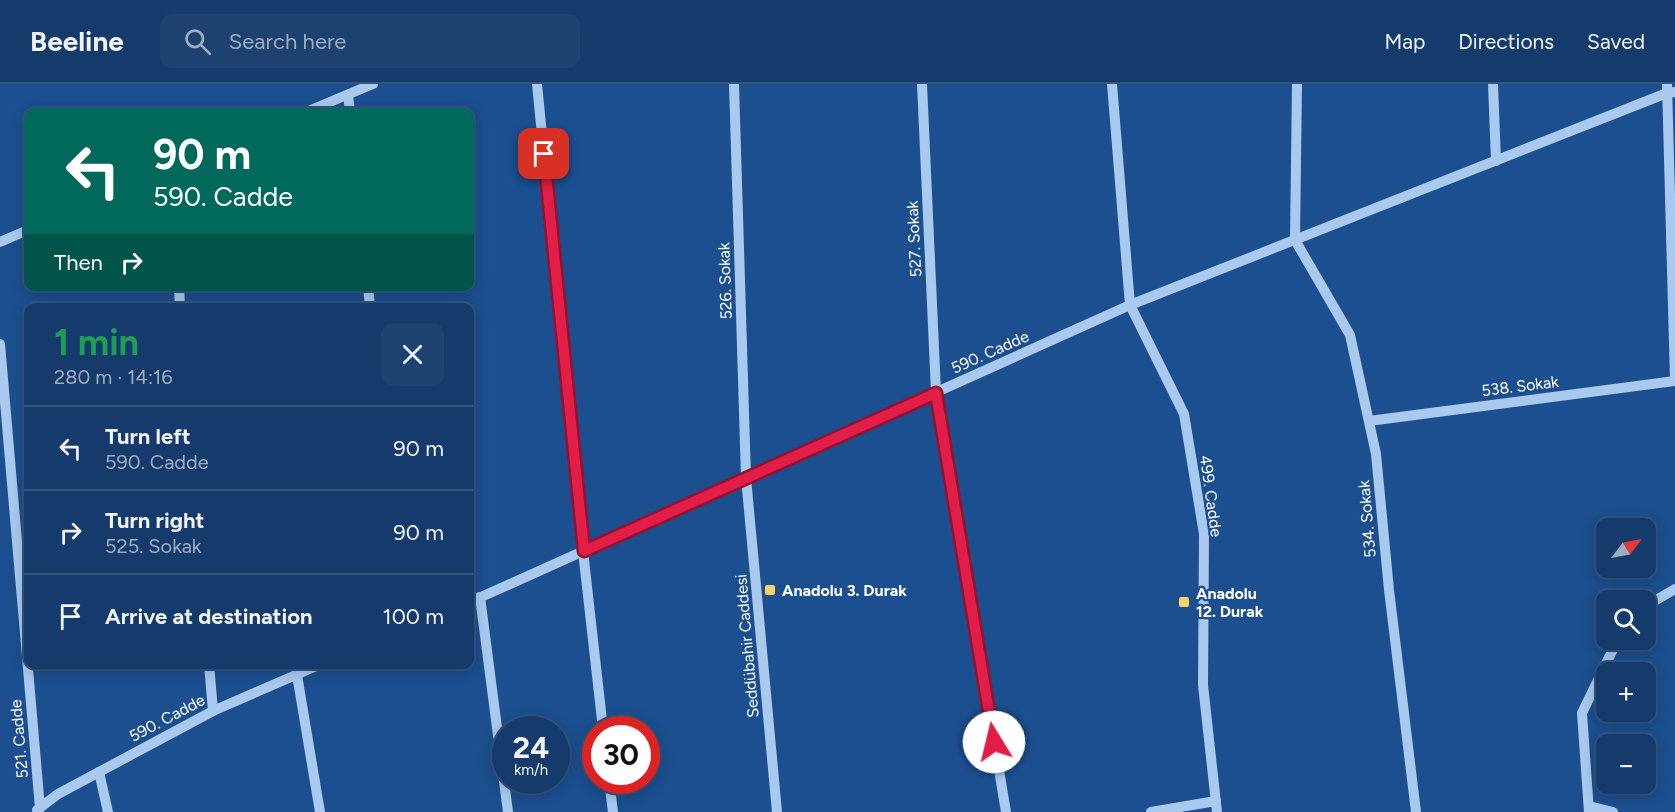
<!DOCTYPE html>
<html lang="en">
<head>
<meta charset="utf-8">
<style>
	:root { --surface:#143b6b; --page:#1d4271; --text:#f1f3f6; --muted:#9dadc1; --line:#33557e }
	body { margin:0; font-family:Figtree,sans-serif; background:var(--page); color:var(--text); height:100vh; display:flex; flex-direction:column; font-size:22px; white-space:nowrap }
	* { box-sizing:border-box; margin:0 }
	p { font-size:20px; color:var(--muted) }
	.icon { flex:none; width:33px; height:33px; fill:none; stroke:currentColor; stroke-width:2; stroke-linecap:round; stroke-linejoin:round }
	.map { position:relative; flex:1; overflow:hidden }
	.panel { position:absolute; left:24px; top:219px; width:450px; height:366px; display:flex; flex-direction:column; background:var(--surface); border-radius:12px; box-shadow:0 3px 15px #0003,0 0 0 2px var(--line) }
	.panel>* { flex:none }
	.guide { position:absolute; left:24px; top:24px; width:450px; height:183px; border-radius:12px; box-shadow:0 3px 15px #0003,0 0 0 2px var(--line); background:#00695c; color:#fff; overflow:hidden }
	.needle { width:39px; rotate:58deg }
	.tools { position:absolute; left:1596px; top:434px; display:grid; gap:12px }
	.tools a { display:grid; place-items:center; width:60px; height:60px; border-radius:12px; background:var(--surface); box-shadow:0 3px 15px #0003,0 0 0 2px var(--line); font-size:30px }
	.speed { position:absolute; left:492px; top:632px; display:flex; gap:12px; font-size:30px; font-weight:700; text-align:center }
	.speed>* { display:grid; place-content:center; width:78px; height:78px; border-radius:50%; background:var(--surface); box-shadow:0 3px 15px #0003,0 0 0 2px var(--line); line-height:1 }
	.speed small { font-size:15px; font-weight:400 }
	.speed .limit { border:9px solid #d22; background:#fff; color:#111 }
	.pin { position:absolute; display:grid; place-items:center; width:51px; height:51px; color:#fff; margin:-26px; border-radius:12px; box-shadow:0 3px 9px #0006 }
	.me { position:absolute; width:66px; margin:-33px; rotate:351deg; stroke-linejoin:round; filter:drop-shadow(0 0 4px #0008) }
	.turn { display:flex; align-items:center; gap:21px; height:126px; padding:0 30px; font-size:27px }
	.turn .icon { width:78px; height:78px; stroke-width:2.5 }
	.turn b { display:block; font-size:42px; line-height:51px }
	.then { display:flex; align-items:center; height:57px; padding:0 30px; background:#0003; gap:12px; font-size:22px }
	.round { display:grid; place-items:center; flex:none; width:63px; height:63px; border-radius:12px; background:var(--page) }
	.headline { display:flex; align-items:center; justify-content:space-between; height:102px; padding:0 30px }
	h1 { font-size:36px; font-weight:700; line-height:45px; color:#1e9e55 }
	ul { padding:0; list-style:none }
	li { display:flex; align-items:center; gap:18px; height:84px; padding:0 30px; border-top:2px solid var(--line) }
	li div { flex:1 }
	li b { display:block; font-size:22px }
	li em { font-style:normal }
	header { display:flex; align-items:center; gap:36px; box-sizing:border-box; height:84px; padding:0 30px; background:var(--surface); border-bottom:2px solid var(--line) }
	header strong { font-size:28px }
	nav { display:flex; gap:33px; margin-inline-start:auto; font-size:21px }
	.search { width:420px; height:54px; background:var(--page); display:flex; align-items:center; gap:15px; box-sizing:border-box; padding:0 21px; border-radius:12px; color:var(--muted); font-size:22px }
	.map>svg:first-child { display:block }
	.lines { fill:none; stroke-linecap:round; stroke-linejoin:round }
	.minor { stroke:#a9c9ee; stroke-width:10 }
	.route-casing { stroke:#92132f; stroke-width:15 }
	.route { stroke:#e11d48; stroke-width:10 }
	.poi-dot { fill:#ffd166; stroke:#1b4f8f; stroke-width:2 }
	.labels { text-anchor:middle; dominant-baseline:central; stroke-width:4.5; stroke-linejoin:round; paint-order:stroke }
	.street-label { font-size:16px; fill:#fff; stroke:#1b4f8f }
	.poi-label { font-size:16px; font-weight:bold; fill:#fff; stroke:#1b4f8f; text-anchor:start }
</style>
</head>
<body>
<header>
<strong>Beeline</strong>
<div class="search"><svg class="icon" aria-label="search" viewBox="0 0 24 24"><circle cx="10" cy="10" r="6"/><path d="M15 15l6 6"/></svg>Search here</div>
<nav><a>Map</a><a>Directions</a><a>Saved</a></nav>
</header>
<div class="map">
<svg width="1675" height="728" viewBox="0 0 1675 728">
	<rect width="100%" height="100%" fill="#1b4f8f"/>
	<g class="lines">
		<g class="minor">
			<path d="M537 0 583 467 603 645"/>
			<path d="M734 0 746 394 777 728"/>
			<path d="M922 0 936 308 1006 728"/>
			<path d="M1112 0 1130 221 1184 330 1204 450 1203 601 1217 728"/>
			<path d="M1493 0 1496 77"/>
			<path d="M1667 0 1675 297"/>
			<path d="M348 11 350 28"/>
			<path d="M306 28 373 0"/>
			<path d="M1295 156 1350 251 1376 370 1389 506 1416 728"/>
			<path d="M1295 156 1297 0"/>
			<path d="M0 158 28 146"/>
			<path d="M179 202 180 224"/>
			<path d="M368 202 370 224"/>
			<path d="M0 260 40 724"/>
			<path d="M1369 337 1675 297"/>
			<path d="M480 513 508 728"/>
			<path d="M470 518 1130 221 1667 9 1675 8"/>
			<path d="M1646 522 1675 505"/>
			<path d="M209 580 213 627"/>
			<path d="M297 591 320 728"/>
			<path d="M99 688 108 728"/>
			<path d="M609 696 613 728"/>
			<path d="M1589 722 1613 728"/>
			<path d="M37 726 58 710 213 627 321 580"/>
			<path d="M1151 728 1216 717"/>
			<path d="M1589 728 1582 629 1618 555"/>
		</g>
	</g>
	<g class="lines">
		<g class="route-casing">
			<path id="route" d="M544 70 584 467 936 309 994 658"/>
		</g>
		<use href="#route" class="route"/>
	</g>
	<g class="poi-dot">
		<rect x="764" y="500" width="12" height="12" rx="3"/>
		<rect x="1178" y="512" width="12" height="12" rx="3"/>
	</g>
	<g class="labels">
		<g class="street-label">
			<text transform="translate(914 155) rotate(-93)">527. Sokak</text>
			<text transform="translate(725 197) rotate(-92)">526. Sokak</text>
			<text transform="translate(990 268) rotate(-24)">590. Cadde</text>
			<text transform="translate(1520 302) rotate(-7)">538. Sokak</text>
			<text transform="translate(1211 412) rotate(82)">499. Cadde</text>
			<text transform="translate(1367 435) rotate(-95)">534. Sokak</text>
			<text transform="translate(747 562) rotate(-95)">Seddübahir Caddesi</text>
			<text transform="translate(167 634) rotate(-28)">590. Cadde</text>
			<text transform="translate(19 655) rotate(-95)">521. Cadde</text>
		</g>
		<g class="poi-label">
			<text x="782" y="506">Anadolu 3. Durak</text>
			<text x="1196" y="509">Anadolu<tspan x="1196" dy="18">12. Durak</tspan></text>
		</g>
	</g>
</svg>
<div class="tools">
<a><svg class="needle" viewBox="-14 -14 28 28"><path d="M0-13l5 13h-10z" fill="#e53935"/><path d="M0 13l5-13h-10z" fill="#9dadc1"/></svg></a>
<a><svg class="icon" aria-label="search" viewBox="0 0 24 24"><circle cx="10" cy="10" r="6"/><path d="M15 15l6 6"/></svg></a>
<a>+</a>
<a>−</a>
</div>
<div class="speed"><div>24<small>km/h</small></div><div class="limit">30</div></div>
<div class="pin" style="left:544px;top:70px;background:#d93025"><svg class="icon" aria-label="arrive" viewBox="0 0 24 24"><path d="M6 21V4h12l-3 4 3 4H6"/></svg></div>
<svg class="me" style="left:994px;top:658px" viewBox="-20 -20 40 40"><circle r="19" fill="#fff"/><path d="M0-13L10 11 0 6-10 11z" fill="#e11d48"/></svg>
<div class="guide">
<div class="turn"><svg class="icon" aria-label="left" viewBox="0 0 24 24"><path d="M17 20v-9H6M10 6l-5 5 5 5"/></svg><div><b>90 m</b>590. Cadde</div></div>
<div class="then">Then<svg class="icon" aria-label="right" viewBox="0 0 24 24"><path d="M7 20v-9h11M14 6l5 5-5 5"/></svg></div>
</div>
<section class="panel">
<div class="headline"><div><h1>1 min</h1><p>280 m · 14:16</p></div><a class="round"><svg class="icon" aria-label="close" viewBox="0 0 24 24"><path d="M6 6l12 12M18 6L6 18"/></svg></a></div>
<ul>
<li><svg class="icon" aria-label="left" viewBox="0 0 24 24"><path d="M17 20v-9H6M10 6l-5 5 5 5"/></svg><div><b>Turn left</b><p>590. Cadde</p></div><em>90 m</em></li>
<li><svg class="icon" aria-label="right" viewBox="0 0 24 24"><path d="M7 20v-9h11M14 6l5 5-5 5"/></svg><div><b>Turn right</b><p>525. Sokak</p></div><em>90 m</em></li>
<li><svg class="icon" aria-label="arrive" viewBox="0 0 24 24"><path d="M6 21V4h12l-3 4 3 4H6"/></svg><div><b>Arrive at destination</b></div><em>100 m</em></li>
</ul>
</section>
</div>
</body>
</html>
